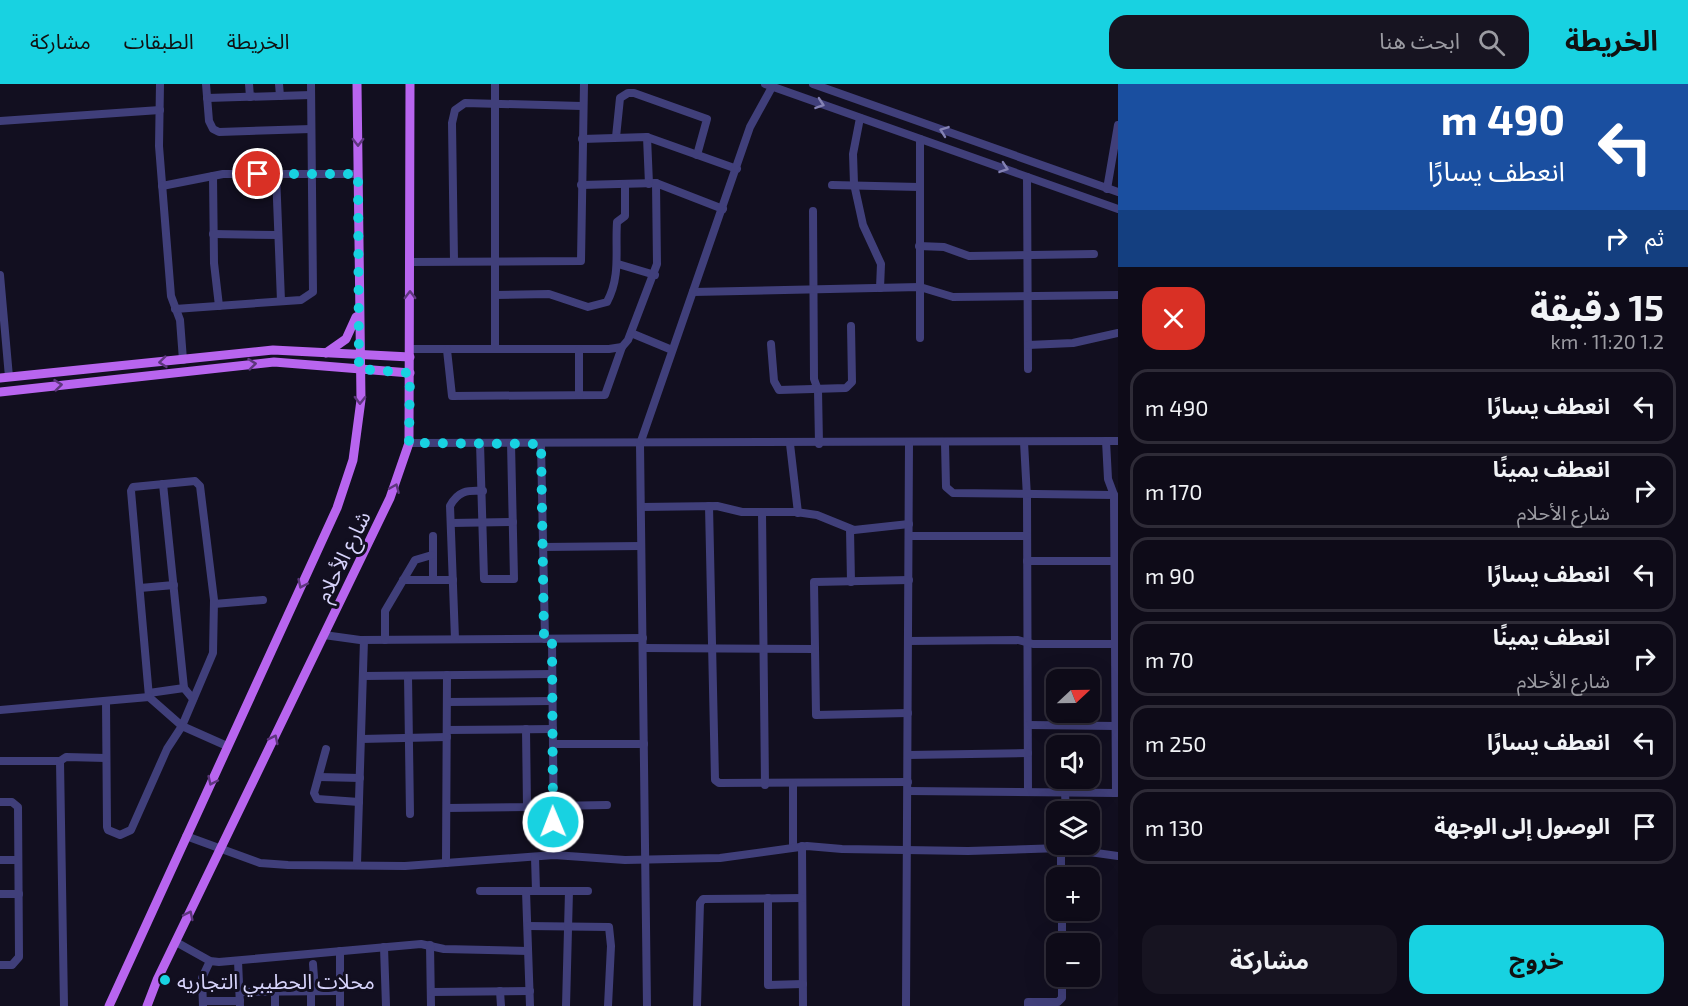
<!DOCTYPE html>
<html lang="ar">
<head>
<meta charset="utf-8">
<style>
	:root { --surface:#0e0b18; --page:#171421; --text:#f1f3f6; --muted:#9b9ba2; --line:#2e2b37; --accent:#18d2e1 }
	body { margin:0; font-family:"Exo 2","Noto Sans Arabic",sans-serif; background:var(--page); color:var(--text); direction:rtl; height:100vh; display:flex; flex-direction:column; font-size:22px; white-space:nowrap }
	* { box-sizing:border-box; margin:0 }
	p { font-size:20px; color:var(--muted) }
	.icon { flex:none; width:33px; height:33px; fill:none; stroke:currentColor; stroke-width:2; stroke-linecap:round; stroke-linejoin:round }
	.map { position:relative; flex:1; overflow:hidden; direction:ltr }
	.details { display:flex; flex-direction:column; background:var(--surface); width:570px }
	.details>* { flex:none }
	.hud { background:#1a4fa0; color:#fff; overflow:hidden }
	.needle { width:39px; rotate:68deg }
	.fabs { position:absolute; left:1046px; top:585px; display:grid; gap:12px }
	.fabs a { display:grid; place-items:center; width:54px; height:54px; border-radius:12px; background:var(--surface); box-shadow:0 6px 24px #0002,0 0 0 2px var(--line); font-size:30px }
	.pin { position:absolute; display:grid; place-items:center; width:51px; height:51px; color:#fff; margin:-26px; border:3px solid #fff; border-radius:50%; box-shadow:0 2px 6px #0007 }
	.me { position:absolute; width:66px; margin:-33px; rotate:359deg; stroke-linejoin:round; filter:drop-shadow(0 0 4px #0008) }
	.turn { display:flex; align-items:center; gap:21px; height:126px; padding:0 24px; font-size:27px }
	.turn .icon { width:78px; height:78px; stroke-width:2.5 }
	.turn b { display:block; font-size:42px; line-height:51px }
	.then { display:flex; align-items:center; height:57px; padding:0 24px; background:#0003; gap:12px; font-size:22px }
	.round { display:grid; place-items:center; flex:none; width:63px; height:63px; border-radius:18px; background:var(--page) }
	.headline { display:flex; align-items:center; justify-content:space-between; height:102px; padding:0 24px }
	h1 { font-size:36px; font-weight:700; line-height:45px }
	.primary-button { display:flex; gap:12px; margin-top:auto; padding:12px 24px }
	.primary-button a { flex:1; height:69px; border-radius:18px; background:var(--accent); color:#111; font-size:24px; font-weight:700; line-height:69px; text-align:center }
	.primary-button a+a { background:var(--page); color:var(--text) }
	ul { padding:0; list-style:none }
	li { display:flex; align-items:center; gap:18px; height:75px; margin:0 12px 9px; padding:0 12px; border:3px solid var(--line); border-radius:18px }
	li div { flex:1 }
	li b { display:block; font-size:22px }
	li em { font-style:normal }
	header { display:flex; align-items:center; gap:36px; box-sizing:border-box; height:84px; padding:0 30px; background:var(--accent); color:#111 }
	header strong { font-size:28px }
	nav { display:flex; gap:33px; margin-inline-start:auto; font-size:21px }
	.search { width:420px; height:54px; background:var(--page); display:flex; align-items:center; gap:15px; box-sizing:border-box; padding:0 21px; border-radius:18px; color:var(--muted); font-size:22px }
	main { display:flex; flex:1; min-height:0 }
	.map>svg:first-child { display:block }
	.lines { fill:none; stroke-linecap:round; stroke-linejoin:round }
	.minor { stroke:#403f7a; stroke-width:8 }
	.major { stroke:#b865ef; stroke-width:9 }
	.oneway { stroke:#8482b4 }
	.oneway2 { stroke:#5d367d }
	.route { stroke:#18d2e1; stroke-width:10; stroke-dasharray:0 18 }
	.poi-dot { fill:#18d2e1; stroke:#120f20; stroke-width:2 }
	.labels { text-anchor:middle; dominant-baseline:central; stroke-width:6; stroke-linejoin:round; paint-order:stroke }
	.street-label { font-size:21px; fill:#d6d3fa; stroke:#120f20 }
	.poi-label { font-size:21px; fill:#d6d3fa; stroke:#120f20; text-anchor:start }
</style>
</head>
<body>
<header>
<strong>الخريطة</strong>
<div class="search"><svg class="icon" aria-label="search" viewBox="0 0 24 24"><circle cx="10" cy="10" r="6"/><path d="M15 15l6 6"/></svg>ابحث هنا</div>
<nav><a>الخريطة</a><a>الطبقات</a><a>مشاركة</a></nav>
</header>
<main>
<section class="details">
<div class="hud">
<div class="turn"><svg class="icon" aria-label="left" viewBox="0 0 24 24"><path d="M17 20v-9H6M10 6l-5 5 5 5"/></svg><div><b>490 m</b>انعطف يسارًا</div></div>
<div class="then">ثم<svg class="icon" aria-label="right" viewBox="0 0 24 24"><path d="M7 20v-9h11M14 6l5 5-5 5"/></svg></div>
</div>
<div class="headline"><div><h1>15 دقيقة</h1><p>1.2 km · 11:20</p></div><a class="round" style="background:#d93025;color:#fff"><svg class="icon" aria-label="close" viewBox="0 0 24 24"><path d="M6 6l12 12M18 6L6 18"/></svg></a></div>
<ul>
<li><svg class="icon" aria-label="left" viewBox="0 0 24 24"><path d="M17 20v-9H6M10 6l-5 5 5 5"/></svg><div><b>انعطف يسارًا</b></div><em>490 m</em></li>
<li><svg class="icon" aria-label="right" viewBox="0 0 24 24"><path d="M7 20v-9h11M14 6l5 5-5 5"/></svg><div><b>انعطف يمينًا</b><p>شارع الأحلام</p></div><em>170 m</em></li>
<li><svg class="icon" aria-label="left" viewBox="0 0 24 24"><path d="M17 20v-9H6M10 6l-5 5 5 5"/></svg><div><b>انعطف يسارًا</b></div><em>90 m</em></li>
<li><svg class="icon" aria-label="right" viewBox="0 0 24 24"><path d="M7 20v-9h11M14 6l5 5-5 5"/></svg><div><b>انعطف يمينًا</b><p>شارع الأحلام</p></div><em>70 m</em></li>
<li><svg class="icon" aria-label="left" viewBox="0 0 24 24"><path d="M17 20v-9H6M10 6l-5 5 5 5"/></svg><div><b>انعطف يسارًا</b></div><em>250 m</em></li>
<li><svg class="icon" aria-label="arrive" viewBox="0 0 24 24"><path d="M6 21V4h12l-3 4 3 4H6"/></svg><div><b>الوصول إلى الوجهة</b></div><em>130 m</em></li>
</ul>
<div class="primary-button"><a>خروج</a><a>مشاركة</a></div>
</section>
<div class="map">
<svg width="1118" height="922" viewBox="0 0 1118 922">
	<rect width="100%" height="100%" fill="#120f20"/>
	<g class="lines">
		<g class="minor">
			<path d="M160 0 159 62 171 212 180 236 183 276"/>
			<path d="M206 0 209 37 213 45 219 48 311 45"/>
			<path d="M249 0 250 13"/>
			<path d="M279 0 280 12"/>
			<path d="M765 0 1118 125"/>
			<path d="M813 0 1118 108"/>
			<path d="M207 14 311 11"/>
			<path d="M860 34 853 70 854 100 863 141 881 180 880 204"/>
			<path d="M0 37 160 26"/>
			<path d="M616 53 620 14 628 9H634L707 35 697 71"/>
			<path d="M647 53 649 100"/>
			<path d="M582 55 647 53 737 85"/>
			<path d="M276 90 281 217"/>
			<path d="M213 92 214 179 219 222"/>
			<path d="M1027 93 1028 285"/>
			<path d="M581 101 656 99 723 125"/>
			<path d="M832 101 919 103"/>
			<path d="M162 102 223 90H358"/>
			<path d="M1107 105 1118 41"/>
			<path d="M813 127 814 295 818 306 819 360"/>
			<path d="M213 150 278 151"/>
			<path d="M919 162 944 163 969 172 1094 170"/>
			<path d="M454 177 452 39 455 26 465 19 582 22"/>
			<path d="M410 178 581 177 584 0"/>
			<path d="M618 180 655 191"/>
			<path d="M0 191 9 293"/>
			<path d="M693 208 920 203 953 213 1118 211"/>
			<path d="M495 211 549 210 588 223 607 218C621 192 615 167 617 138L625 132V100"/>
			<path d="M175 225 301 216 313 208 311 0"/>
			<path d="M631 249 672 266"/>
			<path d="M920 254V55"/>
			<path d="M771 260 774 297 779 306 846 304 852 298 851 242"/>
			<path d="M1028 261 1073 259 1118 249"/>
			<path d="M495 263V0"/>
			<path d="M410 265H609L622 263 628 256 657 180 656 99"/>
			<path d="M447 266 452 312 605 311 622 263"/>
			<path d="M579 311V266"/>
			<path d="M1024 358 1027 413 1028 708"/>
			<path d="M409 359 1118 357"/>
			<path d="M480 359 484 495H514L511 359"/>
			<path d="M945 359 946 403 953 409 1114 411"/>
			<path d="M541 360 545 555"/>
			<path d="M790 360 798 429"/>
			<path d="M163 400 184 604 193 615"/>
			<path d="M709 422 715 696 719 699 908 698"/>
			<path d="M641 423 717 422 742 428H796L817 431 854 446 909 440"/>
			<path d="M762 428 765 701"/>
			<path d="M451 439 513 438"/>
			<path d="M850 445 851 498"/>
			<path d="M433 452V496"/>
			<path d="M909 452H1027"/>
			<path d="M543 463 641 462"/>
			<path d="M1027 477H1115"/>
			<path d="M403 496H453"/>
			<path d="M140 504 174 501"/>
			<path d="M214 520 263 516"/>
			<path d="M324 551 360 556 643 554"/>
			<path d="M455 555 450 422C458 407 467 406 483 407"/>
			<path d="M552 555 554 771"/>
			<path d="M385 556V527L415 476 432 471"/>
			<path d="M908 557 1018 556 1033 560H1118"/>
			<path d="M643 564 815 565"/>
			<path d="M363 592 552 590"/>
			<path d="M408 592 410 730"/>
			<path d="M149 609 184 604"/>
			<path d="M106 617 107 743 108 746 120 751 131 746 167 665 182 642 213 569 214 516 200 402 195 397 133 403 131 407 149 613 182 642 227 662"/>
			<path d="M447 618 552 617"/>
			<path d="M0 626 149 613"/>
			<path d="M908 629 816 631 814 498 909 496"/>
			<path d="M1028 641 1116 642"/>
			<path d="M447 646 553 645"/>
			<path d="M361 655 447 653"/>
			<path d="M553 660H644"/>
			<path d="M326 665 314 709 317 715 359 718"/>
			<path d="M908 671 1028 669"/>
			<path d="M0 677H60L64 922"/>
			<path d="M60 677 66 673 106 674"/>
			<path d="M319 693 360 694"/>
			<path d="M793 700V763"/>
			<path d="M908 707 1116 709 1114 411 1108 395 1106 357"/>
			<path d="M1065 709 1066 728"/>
			<path d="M0 718H12L18 723 19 873 12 881H0"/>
			<path d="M553 722 607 721"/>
			<path d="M447 724 527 723 526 645"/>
			<path d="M186 752 260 779 288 781 405 782 554 771 625 776 720 774 807 762 842 765 968 767 1061 764 1118 772"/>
			<path d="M802 762 803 922"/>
			<path d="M1061 764V794"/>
			<path d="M535 773 536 807"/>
			<path d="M0 776H18"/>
			<path d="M446 779 447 591"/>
			<path d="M357 780 364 556"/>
			<path d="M480 807H588"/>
			<path d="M526 807 530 922"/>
			<path d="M0 810H19"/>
			<path d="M768 814V901L803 900"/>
			<path d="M1062 826V860"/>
			<path d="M528 842 609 843 611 862 608 922"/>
			<path d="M176 858 210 877 219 878 421 860 444 865 528 867"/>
			<path d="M430 861 431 922"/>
			<path d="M384 863 386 922"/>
			<path d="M238 877 240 922"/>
			<path d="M313 880 315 907"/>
			<path d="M311 907V922"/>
			<path d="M500 907 501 922"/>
			<path d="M240 908 340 907"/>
			<path d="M275 908V922"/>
			<path d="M431 908 530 907"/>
			<path d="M203 917H240"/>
			<path d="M203 922 202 894 210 877"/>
			<path d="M340 922V867"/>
			<path d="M566 922 569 807"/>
			<path d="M647 922 640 360 750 43 772 3"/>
			<path d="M697 922 700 819 703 815 802 814"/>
			<path d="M906 922 909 360"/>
			<path d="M1028 922V918H1058L1062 914V892"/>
		</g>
		<g class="major">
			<path d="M326 269 346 255 356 233"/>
			<path d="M0 294 273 266 410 273"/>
			<path d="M0 308 274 278 410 289"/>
			<path d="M109 922 337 424 353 376 361 316 357 0"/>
			<path d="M147 922 157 896 390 414 409 359 410 0"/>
		</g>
	</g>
	<defs><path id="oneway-chevron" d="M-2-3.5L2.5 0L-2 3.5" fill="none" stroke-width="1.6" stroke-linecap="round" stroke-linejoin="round" transform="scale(1.5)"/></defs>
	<g class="oneway">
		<use href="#oneway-chevron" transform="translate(820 20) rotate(19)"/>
		<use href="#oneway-chevron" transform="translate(944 47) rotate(-160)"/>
		<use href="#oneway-chevron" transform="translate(1004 84) rotate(19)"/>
	</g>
	<g class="oneway2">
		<use href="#oneway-chevron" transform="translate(358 58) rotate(90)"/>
		<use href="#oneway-chevron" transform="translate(410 211) rotate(-90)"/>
		<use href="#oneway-chevron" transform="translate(163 278) rotate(174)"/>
		<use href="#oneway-chevron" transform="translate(252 280) rotate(-6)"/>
		<use href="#oneway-chevron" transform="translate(58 301) rotate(-6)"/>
		<use href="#oneway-chevron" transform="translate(360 316) rotate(91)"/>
		<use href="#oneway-chevron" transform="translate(395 404) rotate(-67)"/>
		<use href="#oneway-chevron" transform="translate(302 500) rotate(115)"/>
		<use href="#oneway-chevron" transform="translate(274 655) rotate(-64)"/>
		<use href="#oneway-chevron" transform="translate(212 697) rotate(115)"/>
		<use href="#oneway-chevron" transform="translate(189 831) rotate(-64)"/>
	</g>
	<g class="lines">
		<path class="route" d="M258 90H358L359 285 410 289 409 359 541 360 544 555H552L553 738"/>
	</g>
	<circle class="poi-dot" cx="165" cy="896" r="6"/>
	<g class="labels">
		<g class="street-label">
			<text transform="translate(342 472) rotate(-64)">شارع الأحلام</text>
		</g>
		<g class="poi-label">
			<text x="177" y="896">محلات الحطيبي التجاريه</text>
		</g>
	</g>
</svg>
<div class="fabs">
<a><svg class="needle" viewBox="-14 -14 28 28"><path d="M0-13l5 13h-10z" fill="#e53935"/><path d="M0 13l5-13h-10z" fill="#9b9ba2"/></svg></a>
<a><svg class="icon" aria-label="sound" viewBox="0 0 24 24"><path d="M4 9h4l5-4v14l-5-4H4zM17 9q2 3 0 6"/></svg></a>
<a><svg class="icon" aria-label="layers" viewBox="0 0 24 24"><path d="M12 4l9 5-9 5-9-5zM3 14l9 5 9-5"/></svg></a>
<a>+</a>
<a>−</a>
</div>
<div class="pin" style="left:258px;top:90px;background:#d93025"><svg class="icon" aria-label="arrive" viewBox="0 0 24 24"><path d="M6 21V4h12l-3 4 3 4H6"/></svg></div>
<svg class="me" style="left:553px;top:738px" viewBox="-20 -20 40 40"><circle r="17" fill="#18d2e1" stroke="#fff" stroke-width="3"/><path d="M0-11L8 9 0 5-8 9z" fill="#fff"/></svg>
</div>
</main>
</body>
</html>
